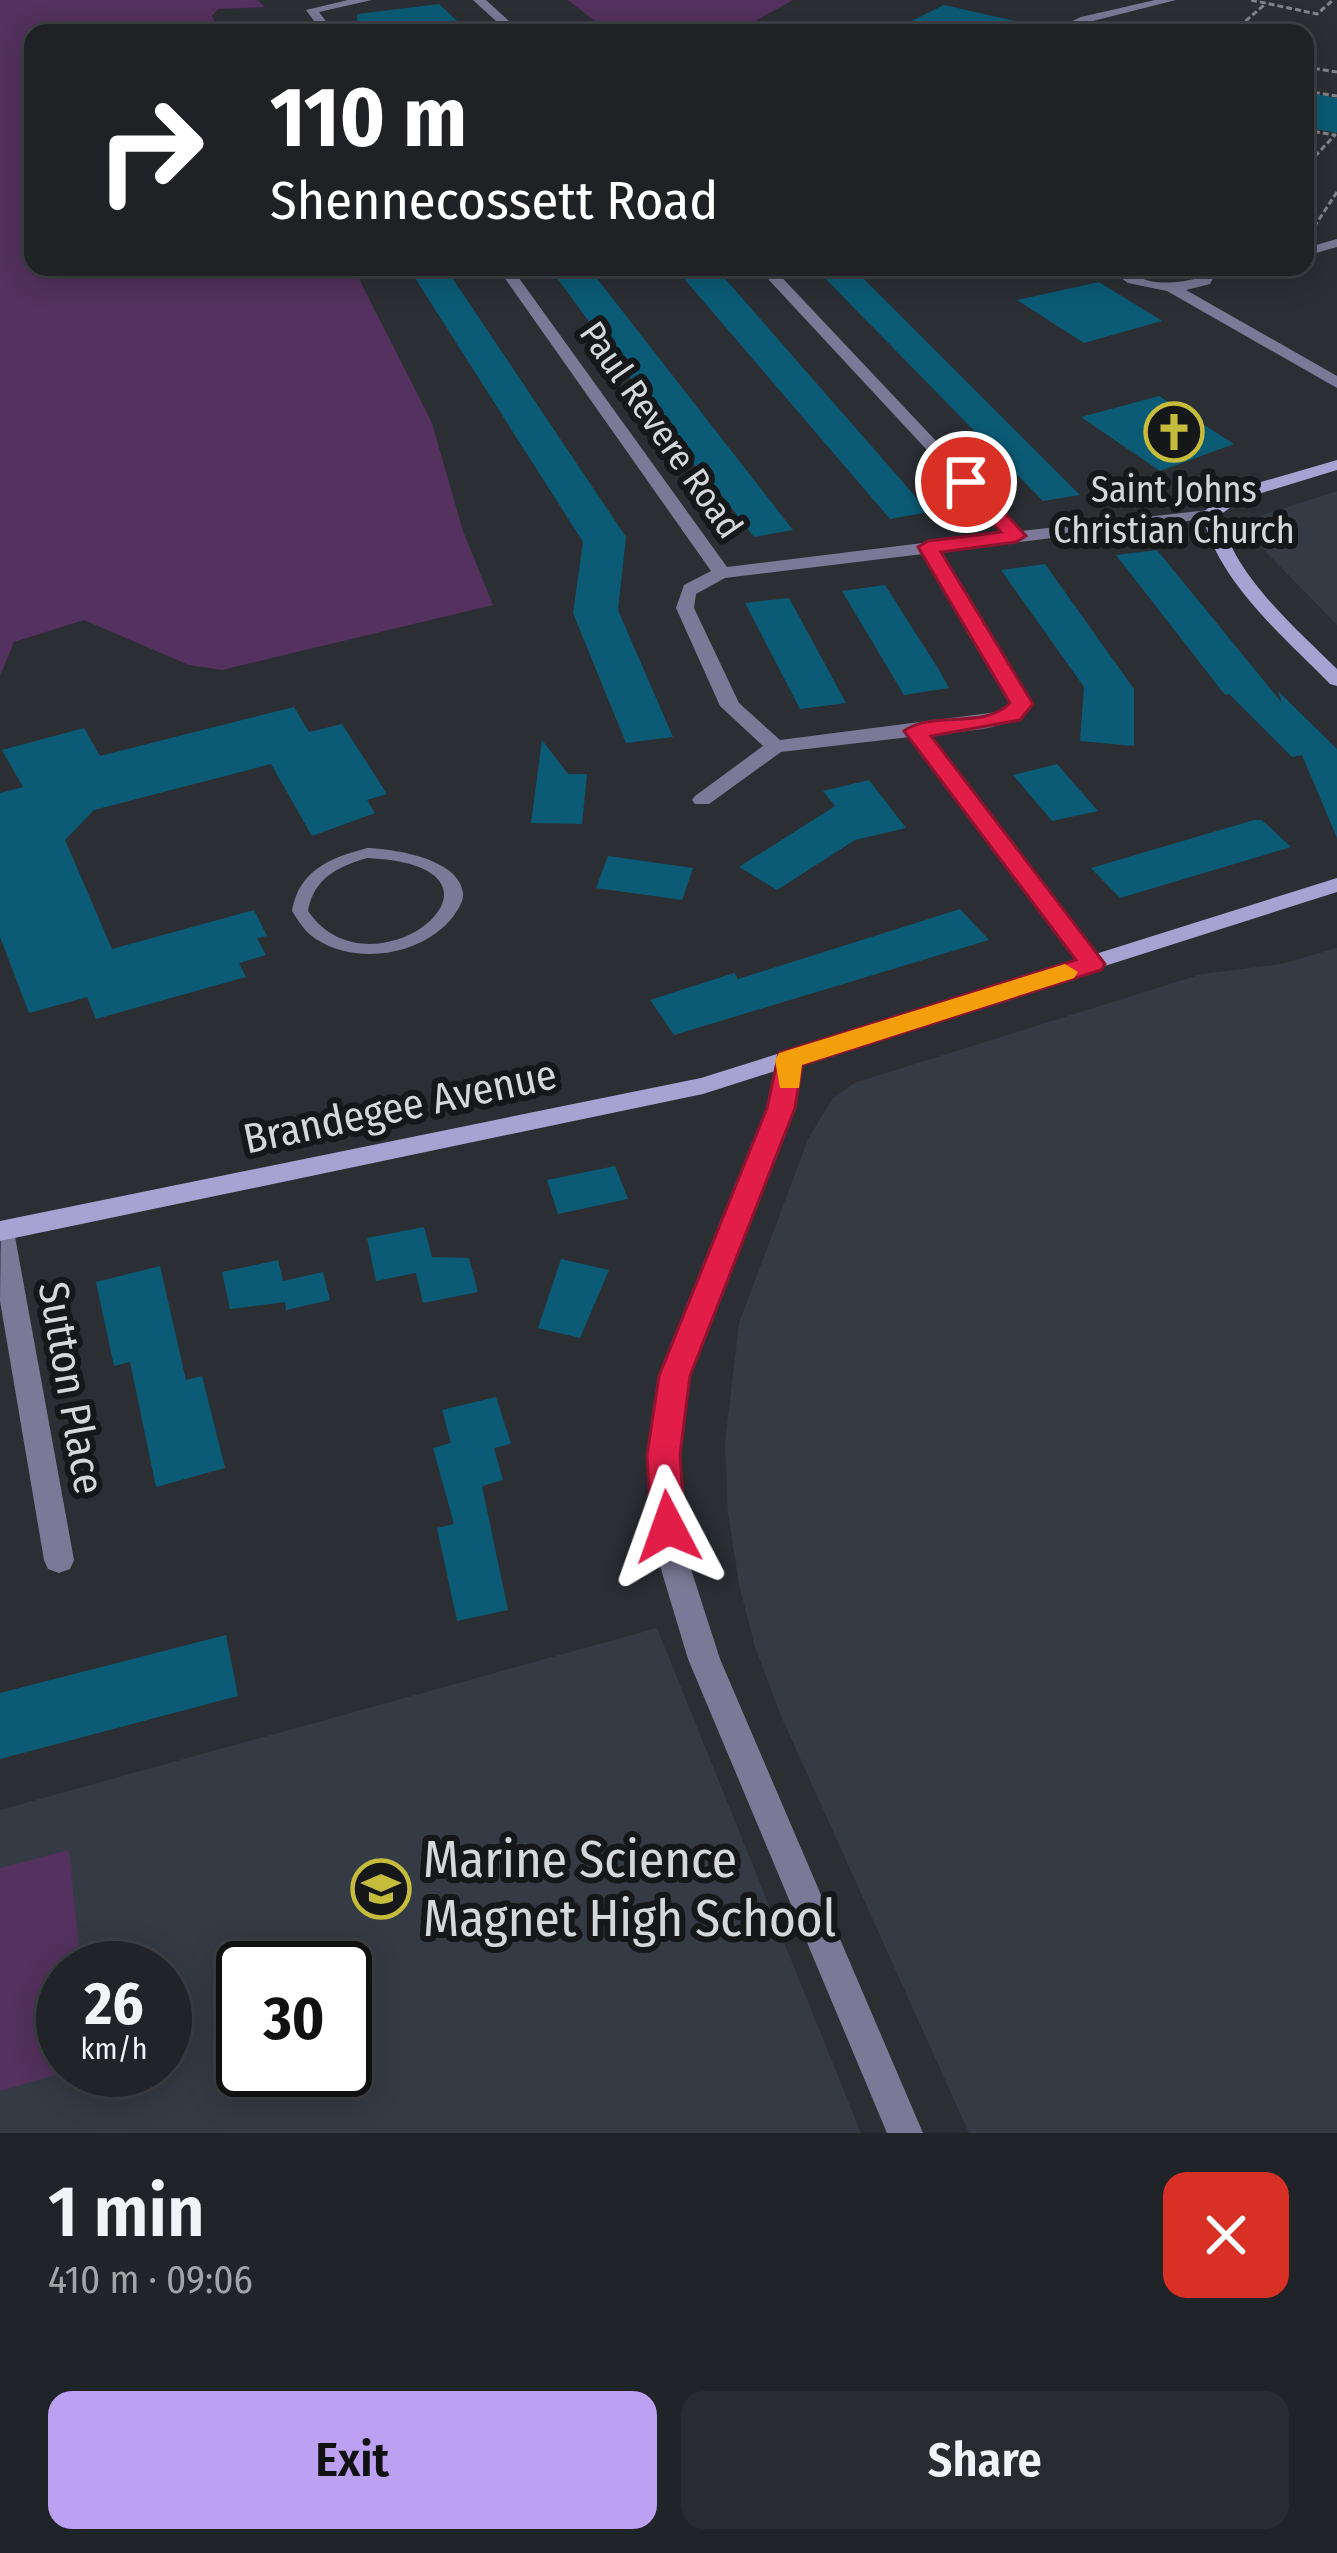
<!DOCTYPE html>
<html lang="en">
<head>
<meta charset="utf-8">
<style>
	:root { --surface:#202327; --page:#282b2f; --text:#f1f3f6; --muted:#a2a4a7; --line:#3d4044; --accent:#bca0f2 }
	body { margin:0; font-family:"Fira Sans Condensed",sans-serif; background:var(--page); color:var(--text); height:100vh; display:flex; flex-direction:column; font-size:45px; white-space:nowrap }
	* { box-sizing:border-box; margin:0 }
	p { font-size:39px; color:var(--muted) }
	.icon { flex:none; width:66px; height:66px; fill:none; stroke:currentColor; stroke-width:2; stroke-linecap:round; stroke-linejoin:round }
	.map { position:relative; height:2133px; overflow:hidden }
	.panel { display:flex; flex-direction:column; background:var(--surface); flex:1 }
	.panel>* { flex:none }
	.hud { position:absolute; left:24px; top:24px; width:1290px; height:252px; border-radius:24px; box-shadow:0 6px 30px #0003,0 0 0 3px var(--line); background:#202124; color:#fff; overflow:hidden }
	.speed { position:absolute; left:36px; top:1941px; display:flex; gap:24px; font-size:60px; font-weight:700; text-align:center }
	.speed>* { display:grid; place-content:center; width:156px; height:156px; border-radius:50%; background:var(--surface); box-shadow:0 6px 30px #0003,0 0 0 3px var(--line); line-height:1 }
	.speed small { font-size:30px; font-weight:400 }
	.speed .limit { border:6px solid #111; border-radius:18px; background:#fff; color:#111 }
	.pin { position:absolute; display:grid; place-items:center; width:102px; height:102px; color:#fff; margin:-51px; border:6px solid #fff; border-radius:50%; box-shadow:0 3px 12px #0007 }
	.me { position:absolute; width:132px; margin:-66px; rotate:356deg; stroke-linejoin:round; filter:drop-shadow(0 0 9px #0008) }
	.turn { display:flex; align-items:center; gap:42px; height:252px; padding:0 48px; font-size:54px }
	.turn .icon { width:156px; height:156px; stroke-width:2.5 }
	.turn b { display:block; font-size:84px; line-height:102px }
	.round { display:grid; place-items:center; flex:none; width:126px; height:126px; border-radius:24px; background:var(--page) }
	.headline { display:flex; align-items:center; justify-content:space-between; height:204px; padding:0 48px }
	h1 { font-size:72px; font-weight:600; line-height:90px }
	.cta { display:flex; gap:24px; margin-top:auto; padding:24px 48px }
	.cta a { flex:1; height:138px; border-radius:24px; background:var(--accent); color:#111; font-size:48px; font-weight:600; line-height:138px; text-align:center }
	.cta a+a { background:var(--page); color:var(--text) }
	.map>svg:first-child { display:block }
	.built { fill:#343b44; fill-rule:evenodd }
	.green { fill:#54315e }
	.building { fill:#0b5b76 }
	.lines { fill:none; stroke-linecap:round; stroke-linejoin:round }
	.path { stroke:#818488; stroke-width:3; stroke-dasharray:6 3; stroke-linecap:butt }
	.lane { fill:#7b7997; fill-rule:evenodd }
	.street { fill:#7b7997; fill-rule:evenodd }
	.secondary { fill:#a6a3d3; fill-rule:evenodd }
	.route { fill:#e11d48; stroke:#92132f; stroke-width:3 }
	.slow { fill:#f59e0b }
	.labels { text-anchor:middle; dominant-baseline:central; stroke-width:12; stroke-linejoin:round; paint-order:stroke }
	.far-street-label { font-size:36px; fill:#d5d7da; stroke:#151719 }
	.far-poi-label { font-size:36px; fill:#d5d7da; stroke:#151719 }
	.street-label { font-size:42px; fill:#d5d7da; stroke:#151719 }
	.near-poi-label { font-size:51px; fill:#d5d7da; stroke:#151719; text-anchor:start }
</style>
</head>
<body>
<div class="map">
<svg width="1337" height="2133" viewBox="0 0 1337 2133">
	<rect width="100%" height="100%" fill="#2b2f34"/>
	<g class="built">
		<path d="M1337 491V625L1238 523Z"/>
		<path d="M1337 948V2133H969L782 1718 755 1647 739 1584 728 1513 725 1442 739 1323 808 1139 833 1098 854 1083 1202 974 1281 964Z"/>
		<path d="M657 1628 861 2133H0V1810ZM63 1968H165V2070H63ZM243 1968H345V2070H243Z"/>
	</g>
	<g class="green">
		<path d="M0 0H258L265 7 218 9 212 16 221 33H33V267H353L432 423 463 531 493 605 222 670 189 665 84 620 14 642 0 676Z"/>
		<path d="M568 0H793L734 33H610Z"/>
		<path d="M69 1850 81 1968H63V2070H72L0 2091V1868Z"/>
	</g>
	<g class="building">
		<path d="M439 4 470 33H358L357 14Z"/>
		<path d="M944 5 1015 21 1014 33H887Z"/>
		<path d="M1305 92 1337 98V133L1305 127Z"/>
		<path d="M408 267H445L626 537 618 610 673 737 626 743 573 613 583 542Z"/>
		<path d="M549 267H588L793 530 754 537 716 488H711Z"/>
		<path d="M674 267H712L721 274 929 512 890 519Z"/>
		<path d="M814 267H852L1080 495 1043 501Z"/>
		<path d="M1099 282 1162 321 1084 343 1017 300Z"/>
		<path d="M1159 396 1234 444 1160 471 1081 417Z"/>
		<path d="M1157 550 1282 703 1278 691 1337 749V838L1302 755 1292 757 1229 694 1225 695 1116 555Z"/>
		<path d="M1045 564 1134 689V746L1080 741 1084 687 1001 570Z"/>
		<path d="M885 585 939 670 949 688 904 695 842 591Z"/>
		<path d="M789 598 846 703 800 709 745 603Z"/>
		<path d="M294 707 309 732 342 724 387 794 367 800 375 813 312 836 271 764 94 810 65 840 112 949 254 910 267 936 257 938 266 955 239 963 246 977 96 1019 87 997 29 1013 0 937V793L23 787 2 750 84 728 100 756Z"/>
		<path d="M542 740 568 774H587L582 824 531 823Z"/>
		<path d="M1057 764 1098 811 1052 821 1013 775Z"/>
		<path d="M869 780 906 828 855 840 777 890 739 867 835 806 823 791Z"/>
		<path d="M1254 820H1262L1291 847 1120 898 1091 868Z"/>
		<path d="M608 856 693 868 682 900 596 888Z"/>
		<path d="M960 909 989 940 674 1035 650 1000 734 973 738 979Z"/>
		<path d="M615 1166 628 1199 558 1214 547 1180Z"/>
		<path d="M424 1227 432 1257 469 1258 478 1292 423 1303 416 1273 376 1281 367 1238Z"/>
		<path d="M561 1259 609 1270 580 1338 538 1328Z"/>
		<path d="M278 1260 283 1281 323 1272 330 1300 286 1310 285 1302 230 1309 222 1272Z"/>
		<path d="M160 1266 186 1380 202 1376 225 1468 156 1487 130 1362 114 1366 96 1282Z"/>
		<path d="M496 1397 511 1444 494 1448 503 1480 482 1486 508 1610 457 1621 437 1528 454 1524 433 1448 451 1443 442 1410Z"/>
		<path d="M226 1635 238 1696 0 1759V1693Z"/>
	</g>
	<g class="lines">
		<g class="path">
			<path d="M1251 0 1317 14 1333 0"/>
			<path d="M1232 33 1264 5"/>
			<path d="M1305 67 1337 72"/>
			<path d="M1305 91 1337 96"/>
			<path d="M1305 130 1335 135 1305 167"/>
			<path d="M1314 227 1337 192"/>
		</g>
		<path class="lane" d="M367 848C393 849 459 858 463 893 464 902 457 911 452 918 422 955 357 966 316 939 305 932 299 922 292 911 299 870 330 858 367 848ZM367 858C542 866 373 1006 308 911 314 878 337 867 367 858Z"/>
		<g class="street">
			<path d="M348 0H372L319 12 335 33H323L306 10Z"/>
			<path d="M473 0H486L522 33H509Z"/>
			<path d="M1155 0H1176L1089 22 1062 33H1046L1081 17Z"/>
			<path d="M1337 239V247L1305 256V248Z"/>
			<path d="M497 267H511L727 567 1004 533 757 267H772L1021 531 1217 509V517L1211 518 940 552 1032 704C1009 733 964 730 929 735L1100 959 1103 964 1100 969H1084L910 737 781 752 709 804H695L692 800 695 796 763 746 720 706 676 608 684 585 711 571ZM923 554 1012 703 1005 711 780 740 739 703 694 608 696 594 725 578Z"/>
			<path d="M1106 267C1122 267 1130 275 1146 280 1163 285 1182 282 1199 278L1205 267H1219L1210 284 1186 290 1337 376V388L1167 291 1128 283Z"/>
			<path d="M788 1052 800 1060 801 1080 688 1376 678 1492 690 1566 720 1659 923 2133H887L688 1659 660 1566 648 1492 660 1376 769 1108 777 1080 776 1060Z"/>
			<path d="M1 1221 10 1224 14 1231 74 1560 70 1569 59 1573 48 1569 44 1560 0 1301Z"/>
		</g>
		<g class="secondary">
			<path d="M1337 460V470L1242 499 1220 515C1234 576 1294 626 1337 669V686L1330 684C1283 636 1217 581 1202 513L1230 491Z"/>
			<path d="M1337 878V892L703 1094 0 1241V1221L701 1078Z"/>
		</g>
	</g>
	<path class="route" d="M959 478H973L1026 536 1016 542 941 552 1033 704 1020 720 931 736 1105 964 1101 970 802 1065 795 1108 690 1376 680 1455 685 1527 680 1537 668 1541 656 1537 651 1527 647 1455 659 1376 767 1108 779 1053 1076 960 904 731C932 710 984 730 1010 703L918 547 928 541 1001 532 959 487Z"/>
	<path class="slow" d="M1065 964 1078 972 1074 978 802 1065 799 1088H780L775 1060 779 1053Z"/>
	<defs>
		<g id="church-ring" transform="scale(3)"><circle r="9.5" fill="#151719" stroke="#c6bc3c" stroke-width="1.5"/><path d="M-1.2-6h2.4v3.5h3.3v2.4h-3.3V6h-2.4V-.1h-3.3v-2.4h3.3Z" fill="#c6bc3c"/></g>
		<g id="school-ring" transform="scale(3)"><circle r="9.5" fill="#151719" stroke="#c6bc3c" stroke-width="1.5"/><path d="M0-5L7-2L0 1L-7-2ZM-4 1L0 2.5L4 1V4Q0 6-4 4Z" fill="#c6bc3c"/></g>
	</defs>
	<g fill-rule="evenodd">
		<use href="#church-ring" x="1174" y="432"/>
		<use href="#school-ring" x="381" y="1889"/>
	</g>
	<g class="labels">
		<g class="far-street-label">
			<text transform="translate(661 430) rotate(55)">Paul Revere Road</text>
		</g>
		<g class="far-poi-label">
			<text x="1174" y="490">Saint Johns<tspan x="1174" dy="41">Christian Church</tspan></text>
		</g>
		<g class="street-label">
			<text transform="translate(400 1107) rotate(-12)">Brandegee Avenue</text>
			<text transform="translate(71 1388) rotate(80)">Sutton Place</text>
		</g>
		<g class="near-poi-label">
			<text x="423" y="1860">Marine Science<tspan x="423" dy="59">Magnet High School</tspan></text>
		</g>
	</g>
</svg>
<div class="speed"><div>26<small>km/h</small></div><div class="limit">30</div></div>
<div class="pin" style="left:966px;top:482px;background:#d93025"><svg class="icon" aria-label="arrive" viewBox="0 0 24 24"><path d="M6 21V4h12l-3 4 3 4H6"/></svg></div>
<svg class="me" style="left:668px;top:1527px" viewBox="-20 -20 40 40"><path d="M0-17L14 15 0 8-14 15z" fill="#e11d48" stroke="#fff" stroke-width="4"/></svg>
<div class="hud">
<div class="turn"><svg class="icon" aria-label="right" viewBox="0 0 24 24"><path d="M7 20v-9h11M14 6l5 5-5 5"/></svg><div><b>110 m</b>Shennecossett Road</div></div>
</div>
</div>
<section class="panel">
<div class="headline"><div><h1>1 min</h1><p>410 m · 09:06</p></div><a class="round" style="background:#d93025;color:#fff"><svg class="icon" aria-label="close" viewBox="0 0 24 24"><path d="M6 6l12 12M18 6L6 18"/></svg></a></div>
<div class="cta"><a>Exit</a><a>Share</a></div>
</section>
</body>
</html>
